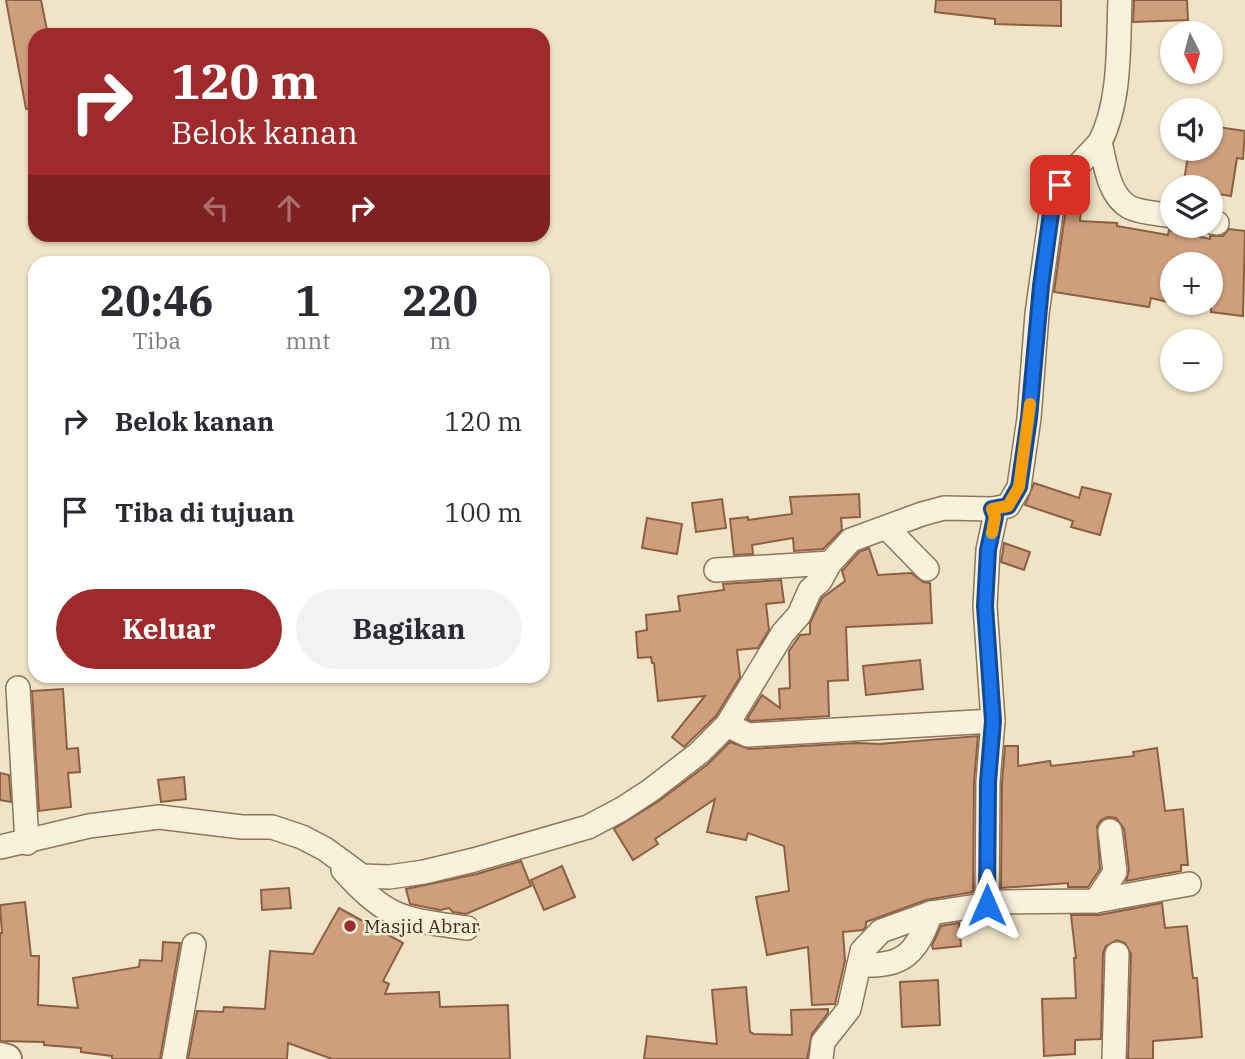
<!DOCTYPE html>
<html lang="id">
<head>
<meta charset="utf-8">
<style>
	:root { --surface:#fff; --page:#f2f2f3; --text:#2b2b33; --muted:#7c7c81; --accent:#9e2a2b }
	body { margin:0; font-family:"IBM Plex Serif",serif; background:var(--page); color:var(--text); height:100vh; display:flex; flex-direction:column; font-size:26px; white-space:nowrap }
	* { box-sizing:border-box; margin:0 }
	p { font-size:23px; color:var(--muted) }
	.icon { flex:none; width:38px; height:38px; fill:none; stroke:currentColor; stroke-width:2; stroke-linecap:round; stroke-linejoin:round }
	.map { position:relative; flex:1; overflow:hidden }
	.details { position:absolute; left:28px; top:256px; width:522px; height:427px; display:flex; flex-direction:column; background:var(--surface); border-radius:21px; box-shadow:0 2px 5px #0004 }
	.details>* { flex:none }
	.banner { position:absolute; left:28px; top:28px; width:522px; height:214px; border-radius:21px; box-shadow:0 2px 5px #0004; background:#9e2a2b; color:#fff; overflow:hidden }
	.needle { width:46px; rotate:174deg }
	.fabs { position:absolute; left:1160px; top:21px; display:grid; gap:14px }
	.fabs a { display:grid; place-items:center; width:63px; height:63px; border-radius:50%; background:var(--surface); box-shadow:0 2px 5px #0004; font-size:35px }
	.pin { position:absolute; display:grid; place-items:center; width:60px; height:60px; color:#fff; margin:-30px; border-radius:14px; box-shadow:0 4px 10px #0006 }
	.me { position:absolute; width:77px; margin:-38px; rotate:0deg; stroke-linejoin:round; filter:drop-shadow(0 0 5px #0008) }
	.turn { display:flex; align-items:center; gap:24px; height:147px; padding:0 28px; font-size:32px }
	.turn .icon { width:91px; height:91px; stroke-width:2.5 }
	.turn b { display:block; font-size:49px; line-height:60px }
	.lanes { display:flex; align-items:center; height:66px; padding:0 28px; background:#0003; justify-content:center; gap:35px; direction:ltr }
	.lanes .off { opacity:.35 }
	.eta { display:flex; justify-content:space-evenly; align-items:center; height:119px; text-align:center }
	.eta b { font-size:42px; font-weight:700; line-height:49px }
	.primary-button { display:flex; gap:14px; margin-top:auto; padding:14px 28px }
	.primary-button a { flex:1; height:80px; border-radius:42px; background:var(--accent); color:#fff; font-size:28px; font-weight:700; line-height:80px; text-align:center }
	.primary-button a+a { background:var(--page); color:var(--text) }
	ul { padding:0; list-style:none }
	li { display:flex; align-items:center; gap:21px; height:91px; padding:0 28px }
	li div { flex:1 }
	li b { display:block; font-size:26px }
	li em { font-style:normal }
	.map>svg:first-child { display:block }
	.building { fill:#cf9f7d; stroke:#8d5f41; stroke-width:2 }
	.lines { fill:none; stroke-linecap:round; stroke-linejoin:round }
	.minor-casing { stroke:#8d765c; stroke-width:26 }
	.tertiary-casing { stroke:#8d765c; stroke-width:32 }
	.minor { stroke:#faf1dc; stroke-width:23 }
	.tertiary { stroke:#faf1dc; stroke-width:28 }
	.route-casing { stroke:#114b97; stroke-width:18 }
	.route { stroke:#1a73e8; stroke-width:12 }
	.slow { stroke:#f59e0b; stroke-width:12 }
	.poi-dot { fill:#9e2a2b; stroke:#f7eed8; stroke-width:2.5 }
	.labels { text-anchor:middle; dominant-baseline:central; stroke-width:5; stroke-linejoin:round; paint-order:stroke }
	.poi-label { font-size:19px; fill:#3d2e20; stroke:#f7eed8; text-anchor:start }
</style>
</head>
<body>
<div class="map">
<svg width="1245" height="1059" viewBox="0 0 1245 1059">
	<rect width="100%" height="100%" fill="#f0e4c8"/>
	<g class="building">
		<path d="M6 0H41L48 35H35V108L26 109Z"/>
		<path d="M936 0H1061V26L995 24V19L935 12Z"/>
		<path d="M1134 0H1187L1188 20 1133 22Z"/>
		<path d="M1211 126 1245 131 1243 159 1237 158 1231 196 1211 193V187H1183L1189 149H1211Z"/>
		<path d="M1066 208 1081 209 1080 221 1117 223V226L1168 235 1169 230 1210 239V236H1223L1229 229 1245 231 1243 316 1211 312V264H1172V303L1151 298 1149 307 1054 292Z"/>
		<path d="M1034 483 1079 498 1082 487 1111 494 1100 535 1071 527 1073 521 1025 505Z"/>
		<path d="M859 494 860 517 841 518 842 530 823 549 794 551 793 538 752 545 753 554 734 555 730 519 748 517V520L792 514 790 497Z"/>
		<path d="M722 499 726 528 696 532 692 503Z"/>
		<path d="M647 518 682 524 677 554 642 548Z"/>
		<path d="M1004 543 1030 552 1024 570 1001 562Z"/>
		<path d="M869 548 878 575 911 573 923 582 930 583 932 623 846 627 848 680 828 681 829 716 751 721 747 719 762 695 780 708 779 689 790 688 789 651 800 635 810 634V623L822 598 845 581 842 571 859 552Z"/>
		<path d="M781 580 784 602 766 604 769 630 758 648 737 650 740 677 716 716 684 747 672 737 705 696 658 701 654 663H652L651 657 638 658 636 632 647 630 646 615 680 611 678 596 724 590 723 584Z"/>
		<path d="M920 660 923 689 866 695 863 666Z"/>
		<path d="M63 689 67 749 78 748 80 772 68 773 71 807 39 811 32 691Z"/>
		<path d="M978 736 974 782 973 892 926 900 866 922V926L863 930 843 932 845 961 835 1004 812 1005 808 947 767 955 756 897 789 891 784 846 748 833 746 840 707 832 715 799 655 839 658 844 633 860 614 829 659 801 708 764 730 742 749 749 857 743 879 744Z"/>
		<path d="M1005 746H1018V766L1050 761 1051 766 1134 756 1133 752 1157 748 1165 811 1183 809 1188 865H1181V871L1126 881 1129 870 1124 829 1116 818 1108 817 1101 820 1097 826 1100 869 1088 887H1068V883L1001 888 1002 783Z"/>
		<path d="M0 773 9 775 11 802 0 800Z"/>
		<path d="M184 777 186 799 161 802 158 780Z"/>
		<path d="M521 861 531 886 466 914 453 912 449 908 440 910 410 904 406 889 477 874Z"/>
		<path d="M562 866 575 897 544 910 531 880Z"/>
		<path d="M289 888 291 908 262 910 261 890Z"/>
		<path d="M25 902 31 956H39L38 1005 78 1008 73 978 139 967 140 960 162 961 163 942 180 943 160 1059H112V1056L81 1052V1048L44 1045V1042L0 1041V933H2L0 905Z"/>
		<path d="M1162 903 1165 928 1187 926 1193 978H1197L1202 1037 1153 1041V1059H1128L1131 954 1125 943 1117 940 1106 946 1103 953 1101 1039 1075 1040V1054L1044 1056 1042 999 1076 998 1074 958H1076L1071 915H1099Z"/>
		<path d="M339 908 403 943 383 981 389 984 385 994 439 992 440 1007 508 1005 510 1059H332L288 1043 287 1059H188L197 1011 223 1012 224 1007 265 1009 270 951 313 954Z"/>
		<path d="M959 923 961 946 933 949 932 945 941 926Z"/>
		<path d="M938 980 940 1025 902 1027 900 982Z"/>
		<path d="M746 987 750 1032 754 1034 792 1035 791 1010 828 1009V1013L812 1034 807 1059H644L647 1036 717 1044 712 990Z"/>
	</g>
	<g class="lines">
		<g class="minor-casing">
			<g id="minor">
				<path d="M1100 142C1105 162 1108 195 1129 207 1140 213 1159 213 1172 216"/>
				<path d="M1211 222 1217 223"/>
				<path d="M887 528 927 569"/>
				<path d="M716 570 830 563"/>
				<path d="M18 688 27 843"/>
				<path d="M727 725 748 735 993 721"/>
				<path d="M0 847 89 826 159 817 242 827H272L302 837 325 849 362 876 389 877 424 872 474 860 588 827 622 809 651 790 699 753 727 725 783 633 799 615 810 590 820 581 830 563 851 540 922 514 944 508 992 509 1008 506 1019 487 1029 418 1037 314 1052 206 1060 185 1100 142C1121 101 1118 45 1120 0"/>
				<path d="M343 870C388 920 403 919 467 928"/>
				<path d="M1096 901 1115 872 1110 831"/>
				<path d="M987 905 988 782 993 721 985 606 988 550 995 517 992 509"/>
				<path d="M859 965C904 967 916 954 931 913"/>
				<path d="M174 1059 194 945"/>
				<path d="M821 1059 823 1042 849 1009 862 951 881 931 931 913 1002 902 1096 901 1189 884"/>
				<path d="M1114 1059 1117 954"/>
			</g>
		</g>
		<g class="tertiary-casing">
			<path id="tertiary" d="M0 1057 7 1059"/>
		</g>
		<use href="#minor" class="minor"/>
		<use href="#tertiary" class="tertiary"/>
	</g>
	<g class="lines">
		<g class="route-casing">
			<path id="route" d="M987 905 988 782 993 721 985 606 988 550 995 517 992 509 1008 506 1019 487 1029 418 1041 286 1052 206 1060 185"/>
		</g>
		<use href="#route" class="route"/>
		<path class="slow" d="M992 533 995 517 992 509 1008 506 1019 487 1030 404"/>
	</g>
	<circle class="poi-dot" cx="350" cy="926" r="7"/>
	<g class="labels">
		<g class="poi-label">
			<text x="364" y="926">Masjid Abrar</text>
		</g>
	</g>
</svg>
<div class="fabs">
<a><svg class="needle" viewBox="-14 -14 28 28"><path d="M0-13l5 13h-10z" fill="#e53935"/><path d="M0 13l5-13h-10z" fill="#7c7c81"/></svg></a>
<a><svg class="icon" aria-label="sound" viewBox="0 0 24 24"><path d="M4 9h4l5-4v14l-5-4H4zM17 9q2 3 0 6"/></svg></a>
<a><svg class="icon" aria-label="layers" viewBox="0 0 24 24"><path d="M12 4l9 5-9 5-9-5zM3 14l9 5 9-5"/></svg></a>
<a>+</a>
<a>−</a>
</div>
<div class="pin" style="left:1060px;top:185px;background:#d93025"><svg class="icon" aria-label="arrive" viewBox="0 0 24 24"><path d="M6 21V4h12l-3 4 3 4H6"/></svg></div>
<svg class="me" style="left:987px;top:905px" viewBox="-20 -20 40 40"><path d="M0-17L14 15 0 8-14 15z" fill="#1a73e8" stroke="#fff" stroke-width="4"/></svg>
<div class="banner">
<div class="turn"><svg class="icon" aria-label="right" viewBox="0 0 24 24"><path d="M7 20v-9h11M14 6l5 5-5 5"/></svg><div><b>120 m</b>Belok kanan</div></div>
<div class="lanes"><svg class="icon off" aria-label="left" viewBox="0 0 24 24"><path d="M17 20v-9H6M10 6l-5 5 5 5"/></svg><svg class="icon off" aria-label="ahead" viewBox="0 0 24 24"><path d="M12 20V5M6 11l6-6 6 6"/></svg><svg class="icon" aria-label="right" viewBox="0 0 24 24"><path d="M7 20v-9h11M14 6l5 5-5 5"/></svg></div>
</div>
<section class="details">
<div class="eta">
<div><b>20:46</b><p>Tiba</p></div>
<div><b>1</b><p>mnt</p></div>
<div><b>220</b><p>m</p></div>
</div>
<ul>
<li><svg class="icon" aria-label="right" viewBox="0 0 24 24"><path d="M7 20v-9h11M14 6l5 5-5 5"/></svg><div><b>Belok kanan</b></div><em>120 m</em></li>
<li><svg class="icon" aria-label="arrive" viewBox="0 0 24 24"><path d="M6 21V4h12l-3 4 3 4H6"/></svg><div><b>Tiba di tujuan</b></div><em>100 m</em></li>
</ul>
<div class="primary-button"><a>Keluar</a><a>Bagikan</a></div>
</section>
</div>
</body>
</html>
